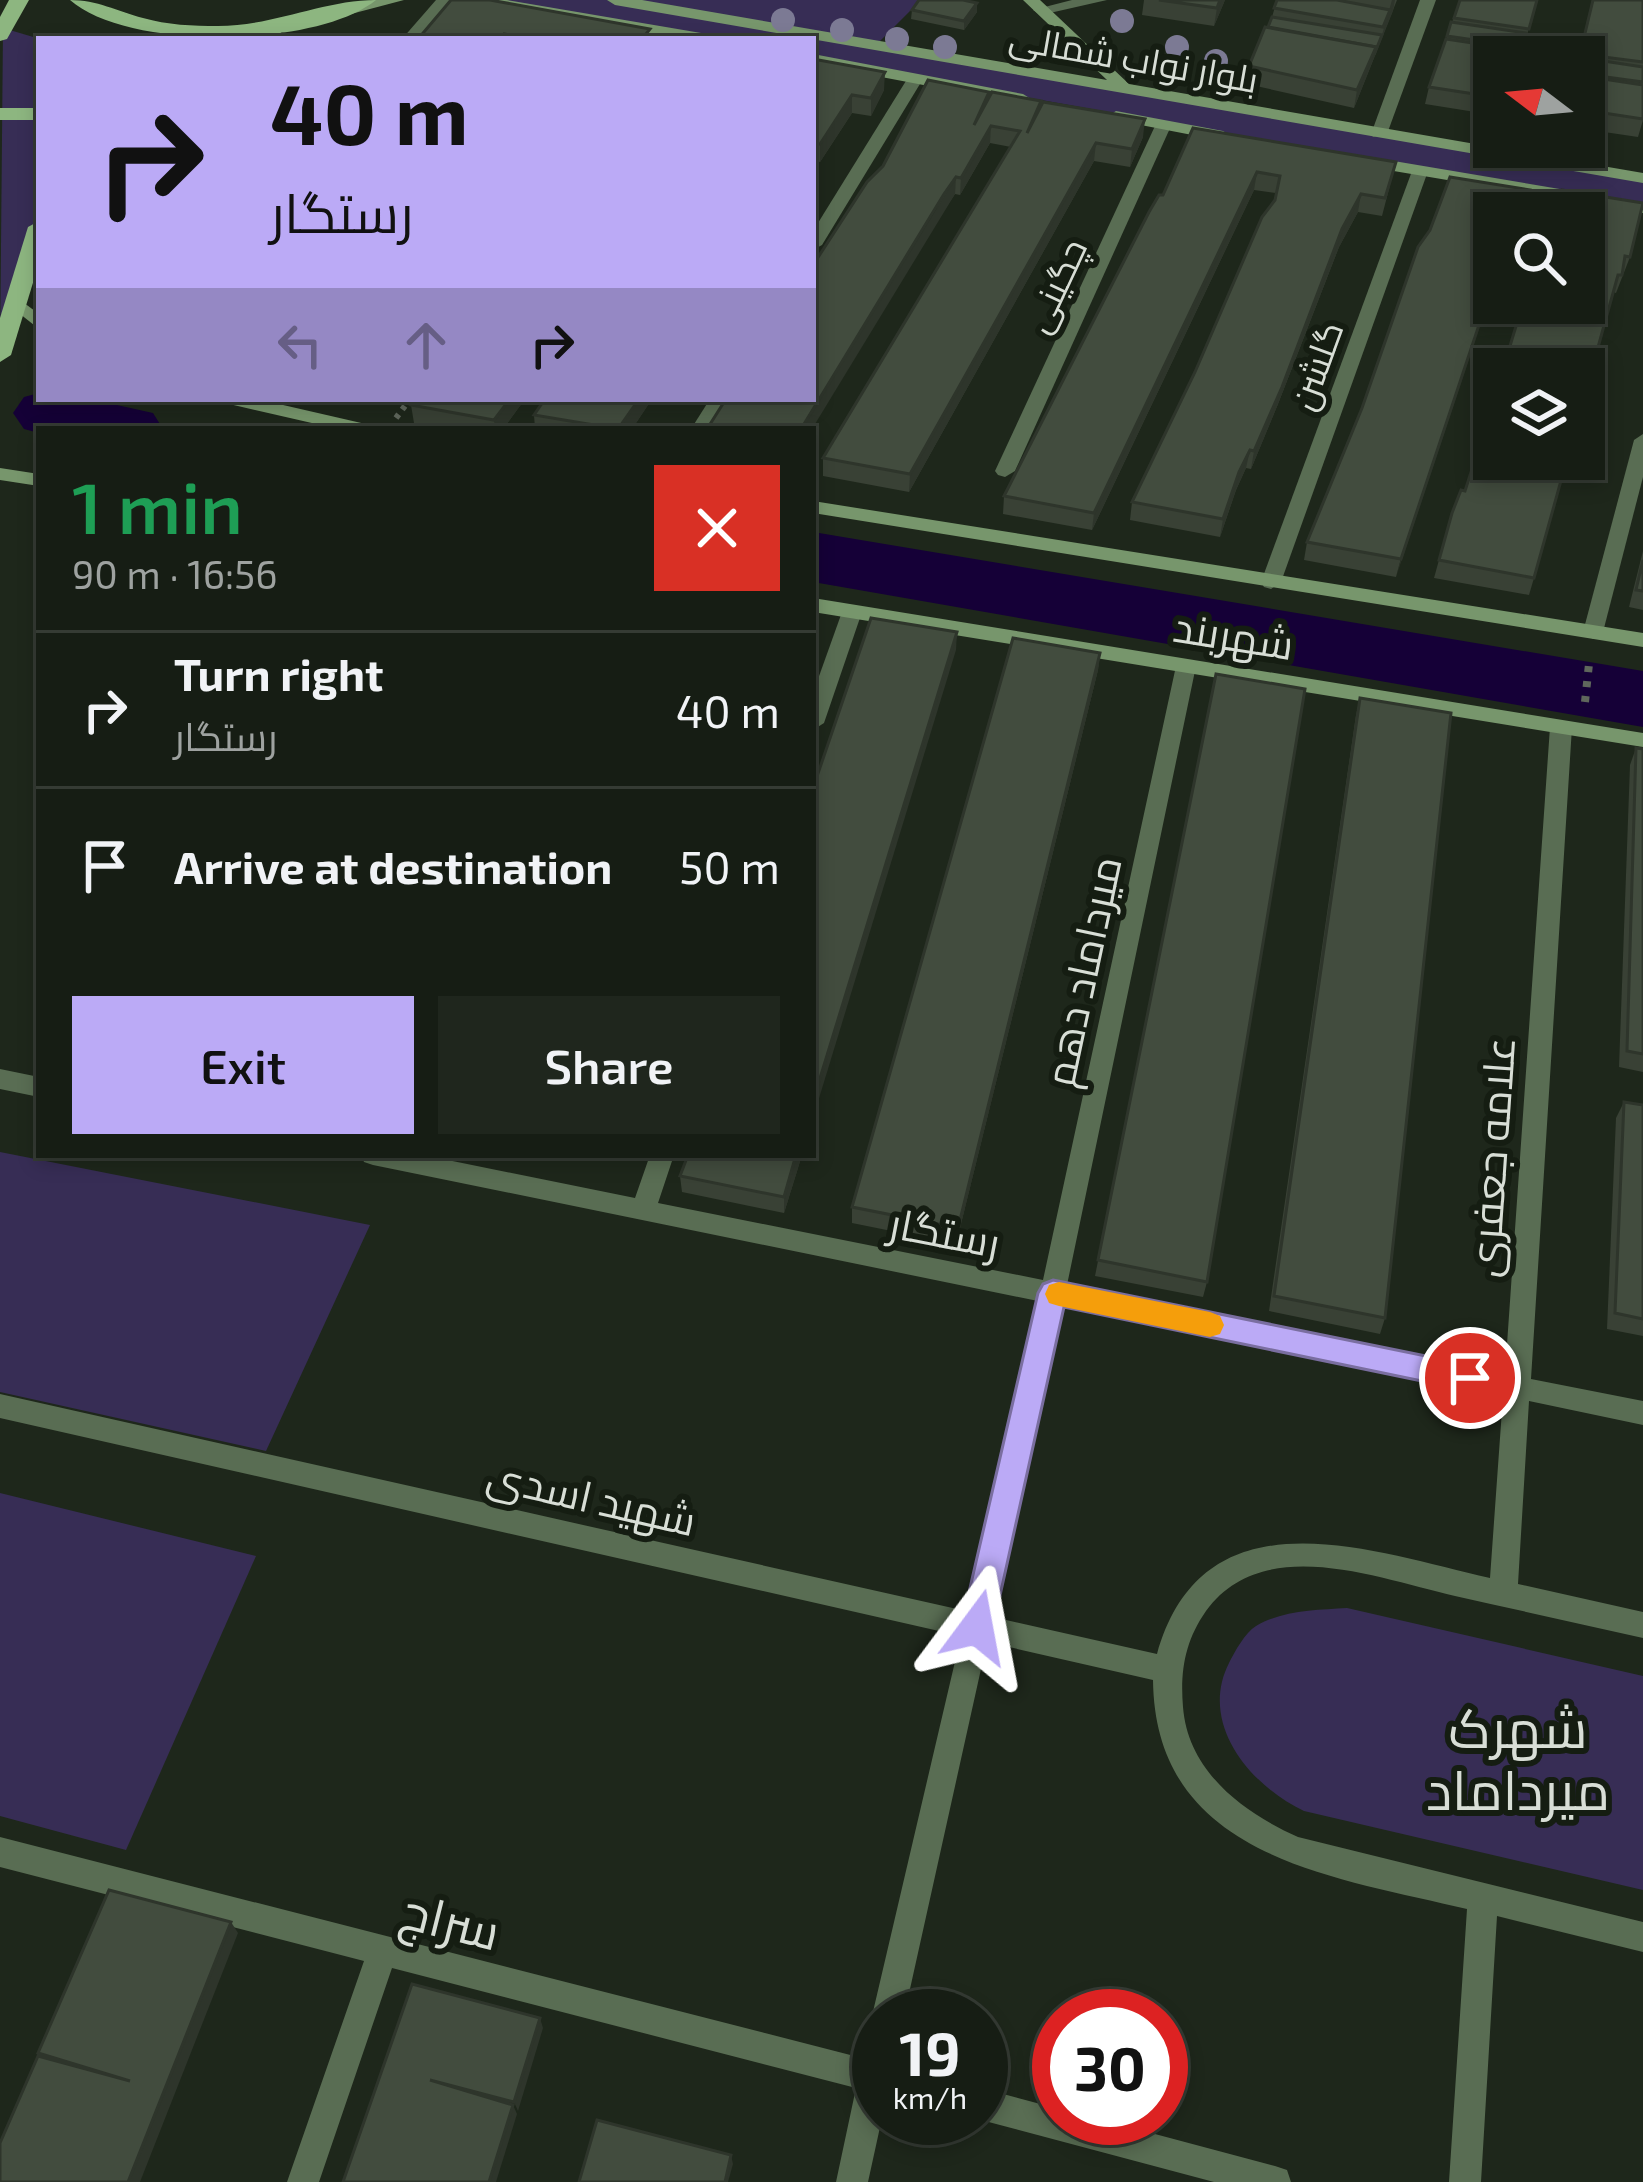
<!DOCTYPE html>
<html lang="en">
<head>
<meta charset="utf-8">
<style>
	:root { --surface:#161d14; --page:#1f261d; --text:#f1f3f6; --muted:#9ea2a0; --line:#353b34; --accent:#bbaaf6 }
	body { margin:0; font-family:"Exo 2",Cairo,sans-serif; background:var(--page); color:var(--text); height:100vh; display:flex; flex-direction:column; font-size:45px; white-space:nowrap }
	* { box-sizing:border-box; margin:0 }
	p { font-size:39px; color:var(--muted) }
	.icon { flex:none; width:66px; height:66px; fill:none; stroke:currentColor; stroke-width:2; stroke-linecap:round; stroke-linejoin:round }
	.map { position:relative; flex:1; overflow:hidden }
	.sheet { position:absolute; left:36px; top:426px; width:780px; height:732px; display:flex; flex-direction:column; background:var(--surface); border-radius:0px; box-shadow:0 6px 18px #0003,0 0 0 3px var(--line) }
	.sheet>* { flex:none }
	.top-card { position:absolute; left:36px; top:36px; width:780px; height:366px; border-radius:0px; box-shadow:0 6px 18px #0003,0 0 0 3px var(--line); background:#bbaaf6; color:#111; overflow:hidden }
	.needle { width:78px; rotate:286deg }
	.tools { position:absolute; left:1473px; top:36px; display:grid; gap:24px }
	.tools a { display:grid; place-items:center; width:132px; height:132px; border-radius:0px; background:var(--surface); box-shadow:0 6px 18px #0003,0 0 0 3px var(--line); font-size:60px }
	.speed { position:absolute; left:852px; top:1989px; display:flex; gap:24px; font-size:60px; font-weight:700; text-align:center }
	.speed>* { display:grid; place-content:center; width:156px; height:156px; border-radius:50%; background:var(--surface); box-shadow:0 6px 18px #0003,0 0 0 3px var(--line); line-height:1 }
	.speed small { font-size:30px; font-weight:400 }
	.speed .limit { border:18px solid #d22; background:#fff; color:#111 }
	.pin { position:absolute; display:grid; place-items:center; width:102px; height:102px; color:#fff; margin:-51px; border:6px solid #fff; border-radius:50%; box-shadow:0 3px 12px #0007 }
	.me { position:absolute; width:132px; margin:-66px; rotate:13deg; stroke-linejoin:round; filter:drop-shadow(0 0 9px #0008) }
	.turn { display:flex; align-items:center; gap:42px; height:252px; padding:0 36px; font-size:54px }
	.turn .icon { width:156px; height:156px; stroke-width:2.5 }
	.turn b { display:block; font-size:84px; line-height:102px }
	.lanes { display:flex; align-items:center; height:114px; padding:0 36px; background:#0003; justify-content:center; gap:60px; direction:ltr }
	.lanes .off { opacity:.35 }
	.round { display:grid; place-items:center; flex:none; width:126px; height:126px; border-radius:0px; background:var(--page) }
	.overview { display:flex; align-items:center; justify-content:space-between; height:204px; padding:0 36px }
	h1 { font-size:72px; font-weight:600; line-height:90px; color:#1e9e55 }
	.primary-button { display:flex; gap:24px; margin-top:auto; padding:24px 36px }
	.primary-button a { flex:1; height:138px; border-radius:0px; background:var(--accent); color:#111; font-size:48px; font-weight:600; line-height:138px; text-align:center }
	.primary-button a+a { background:var(--page); color:var(--text) }
	ul { padding:0; list-style:none }
	li { display:flex; align-items:center; gap:36px; height:156px; padding:0 36px; border-top:3px solid var(--line) }
	li div { flex:1 }
	li b { display:block; font-size:45px }
	li em { font-style:normal }
	.map>svg:first-child { display:block }
	.green { fill:#372d55 }
	.lines { fill:none; stroke-linecap:round; stroke-linejoin:round }
	.river { fill:#150037; fill-rule:evenodd }
	.path-far1 { stroke:#5f675c; stroke-width:6; stroke-dasharray:4.5 6; stroke-linecap:butt }
	.path { stroke:#5f675c; stroke-width:8; stroke-dasharray:6 9; stroke-linecap:butt }
	.street { fill:#596d53; fill-rule:evenodd }
	.secondary { fill:#77966c; fill-rule:evenodd }
	.primary { fill:#8db680; fill-rule:evenodd }
	.tree { fill:#7c7a94 }
	.wall { fill:#394135 }
	.shaded-wall { fill:#2e352b }
	.building { fill:#424c3e; stroke:#2e352b; stroke-width:3 }
	.route { fill:#bbaaf6; stroke:#7a6ea0; stroke-width:3 }
	.slow { fill:#f59e0b }
	.labels { text-anchor:middle; dominant-baseline:central; stroke-width:12; stroke-linejoin:round; paint-order:stroke }
	.far-street-label { font-size:36px; fill:#d8ded6; stroke:#151d12 }
	.street-label { font-size:42px; fill:#d8ded6; stroke:#151d12 }
	.near-street-label { font-size:51px; fill:#d8ded6; stroke:#151d12 }
	.near-neighbourhood-label { font-size:54px; fill:#d8ded6; stroke:#151d12 }
</style>
</head>
<body>
<div class="map">
<svg width="1643" height="2182" viewBox="0 0 1643 2182">
	<rect width="100%" height="100%" fill="#1e271b"/>
	<g class="green">
		<path d="M480 0H921L877 44 1643 178V208L813 59V39H707Z"/>
		<path d="M3 28 40 39 39 227 0 355Z"/>
		<path d="M0 1152 370 1225 266 1451 0 1392Z"/>
		<path d="M0 1493 256 1556 126 1850 0 1816Z"/>
		<path d="M1347 1608 1643 1676V1890L1304 1811C1251 1786 1198 1724 1229 1663 1235 1651 1245 1633 1256 1626 1283 1610 1317 1610 1347 1608Z"/>
	</g>
	<g class="lines">
		<g class="river">
			<path d="M39 393V399H90L153 413 163 429H39V433L24 429 13 413 24 397Z"/>
			<path d="M813 532 1643 671V727L813 582Z"/>
		</g>
		<path class="path-far1" d="M396 418 410 399"/>
		<path class="path" d="M1585 702 1589 664"/>
		<g class="street">
			<path d="M436 0H452L418 39H402Z"/>
			<path d="M1072 0H1107L1041 15 1033 10Z"/>
			<path d="M1420 0H1436L1387 134 1373 137 1371 134Z"/>
			<path d="M909 76 923 79 822 245 813 250V231Z"/>
			<path d="M1163 121 1171 126 1015 471 1005 477 998 475 995 471 1155 126Z"/>
			<path d="M1420 166 1428 171 1281 582 1271 589 1264 587 1261 582 1412 171Z"/>
			<path d="M710 399H728L709 429H691Z"/>
			<path d="M1643 434V477L1603 632 1593 639 1583 632 1634 440Z"/>
			<path d="M852 605 862 612 824 723 813 730V693L842 612Z"/>
			<path d="M1186 659 1196 666 1067 1285 1505 1373 1550 727 1561 720 1572 727 1531 1379 1643 1401V1425L1529 1401 1518 1584 1643 1612V1638C1580 1624 1518 1610 1455 1596 1379 1579 1263 1532 1206 1611 1185 1641 1180 1671 1183 1707 1188 1772 1244 1813 1298 1837L1643 1922V1952L1497 1916 1481 2182H1449L1467 1909C1332 1876 1155 1858 1153 1680L987 1642 904 2016H879V2028L872 2016 961 1636 0 1418V1394L966 1611 1038 1301 373 1165 364 1162 361 1155H423L635 1198 650 1155H674L658 1203 1043 1280 1176 666ZM1063 1306 1503 1396 1490 1578C1370 1551 1204 1488 1157 1654L993 1617Z"/>
			<path d="M0 1069 39 1077V1097L0 1089Z"/>
			<path d="M0 1837 862 2058 868 2043 879 2038 882 2118 868 2182H836L856 2088 392 1968 319 2182H287L364 1961 0 1867Z"/>
			<path d="M981 2088 1059 2109V2118H1095L1275 2166 1287 2170 1291 2182H1214L981 2120 976 2118H981Z"/>
		</g>
		<g class="secondary">
			<path d="M375 0H404L332 19 324 14Z"/>
			<path d="M472 0H507L707 34 715 39H680L480 5Z"/>
			<path d="M607 0H642L1107 80 1023 0H1040L1129 84 1643 173V183L615 5Z"/>
			<path d="M813 54 1023 94 1031 99 1023 104 813 64Z"/>
			<path d="M1116 111 1223 131 1231 136 1223 141 1110 119 1108 116Z"/>
			<path d="M1364 156 1643 203V213L1358 165 1356 161Z"/>
			<path d="M16 297 39 314V329L10 306V298Z"/>
			<path d="M223 399H257L370 425 372 429H338L225 403Z"/>
			<path d="M0 468 39 474V486L0 480Z"/>
			<path d="M813 501 1643 633V647L813 513Z"/>
			<path d="M813 598 1643 733V747L813 612Z"/>
		</g>
		<g class="primary">
			<path d="M9 0H29L7 39 0 41V17Z"/>
			<path d="M70 0C97 0 117 11 143 18 167 25 193 26 218 26 274 26 323 0 376 0 317 48 128 51 70 0Z"/>
			<rect x="0" y="108" width="39" height="12"/>
			<path d="M39 221V263L11 355 0 362V318L28 227Z"/>
		</g>
	</g>
	<g class="tree">
		<circle cx="783" cy="20" r="12"/>
		<circle cx="1122" cy="21" r="12"/>
		<circle cx="842" cy="30" r="12"/>
		<circle cx="897" cy="39" r="12"/>
		<circle cx="945" cy="47" r="12"/>
		<circle cx="1177" cy="47" r="12"/>
		<circle cx="1216" cy="61" r="12"/>
	</g>
	<g class="wall">
		<path d="M1144 0H1225L1214 26 1142 15Z"/>
		<path d="M1277 0H1397L1354 108 1247 84 1249 66 1272 17Z"/>
		<path d="M1460 0H1538L1520 57H1494V115L1425 104 1429 87Z"/>
		<path d="M1592 0H1643V120L1638 137 1584 129V57H1579Z"/>
		<path d="M912 10 977 12 964 30 911 19Z"/>
		<path d="M813 59 884 90 871 116 852 113 820 162 815 161Z"/>
		<path d="M989 92V98L1040 107 1143 137 1130 167 1094 161 909 492 823 476V458L1011 147 990 143 960 195 955 194 943 212 883 166Z"/>
		<path d="M1193 128 1396 162 1382 216 1358 212 1339 247 1278 404 1251 469 1246 468 1236 490 1220 537 1130 520 1132 502 1195 372 1275 200 1276 193 1254 190 1092 530 1003 514 1004 496 1163 195Z"/>
		<path d="M1494 213 1396 577 1304 560 1307 542Z"/>
		<path d="M1584 213 1630 257 1616 293 1613 292Z"/>
		<path d="M416 399H525L503 429H449L414 423 411 405Z"/>
		<path d="M652 399 632 429H535L534 415Z"/>
		<path d="M1465 491 1534 578 1529 595 1434 578 1452 513Z"/>
		<path d="M1643 551V610L1629 607Z"/>
		<path d="M1100 653 1098 670 956 1244 852 1223V1207Z"/>
		<path d="M1216 674 1207 1282 1203 1297 1095 1276Z"/>
		<path d="M1360 698 1385 1318 1380 1334 1269 1311 1356 715Z"/>
		<path d="M1636 748 1643 749V1072L1619 1067 1630 765Z"/>
		<path d="M1624 1102 1643 1105V1336L1607 1329 1616 1118Z"/>
		<path d="M802 1155 784 1213 682 1192 680 1176Z"/>
	</g>
	<g class="shaded-wall">
		<path d="M1220 0H1225L1214 26 1217 8Z"/>
		<path d="M1392 0H1395L1393 11 1354 108 1357 90 1382 35Z"/>
		<path d="M977 3V12L964 30V21Z"/>
		<path d="M885 72 884 90 871 116V98Z"/>
		<path d="M852 95V113L820 162V144Z"/>
		<path d="M1145 119 1143 137 1130 167 1132 149Z"/>
		<path d="M991 126 990 143 960 195 961 178Z"/>
		<path d="M1096 143 1094 161 909 492 910 474Z"/>
		<path d="M1257 172 1254 190 1092 530 1094 513Z"/>
		<path d="M956 177 955 194 812 429H801Z"/>
		<path d="M1361 194 1358 212 1339 247 1278 404 1251 469 1254 451 1342 229Z"/>
		<path d="M1494 280V283L1396 577 1401 559Z"/>
		<path d="M510 399H525L503 429H495L494 420Z"/>
		<path d="M639 399H652L632 429H618Z"/>
		<path d="M1250 450 1246 468 1236 490 1220 537 1223 519 1239 472Z"/>
		<path d="M957 632 956 650 813 1118V1101Z"/>
		<path d="M1100 653 1098 670 956 1244 958 1228Z"/>
		<path d="M796 1155H802L784 1213V1197Z"/>
		<path d="M231 1922 238 1933 140 2182H128Z"/>
		<path d="M540 2018 543 2028 518 2111 514 2102Z"/>
		<path d="M513 2105 517 2114 496 2182H489Z"/>
		<path d="M731 2155 733 2164 728 2182H725Z"/>
	</g>
	<g class="building">
		<path d="M451 0H490L650 29 642 39H531L504 34 500 39H418Z"/>
		<path d="M919 0H963L977 3 964 21 912 10Z"/>
		<path d="M1159 0H1220L1217 8Z"/>
		<path d="M1277 0H1337L1390 10 1383 27 1274 8Z"/>
		<path d="M1460 0H1537L1529 29 1454 18Z"/>
		<path d="M1593 0H1643V62L1580 54Z"/>
		<path d="M1272 17 1382 35 1374 55 1376 47 1268 27Z"/>
		<path d="M1451 22 1526 33 1522 47 1447 36Z"/>
		<path d="M1265 27 1376 47 1357 90 1249 66Z"/>
		<path d="M282 34 312 39H273Z"/>
		<path d="M1446 39 1520 50 1518 57H1494V97L1429 87Z"/>
		<path d="M1584 58 1643 67V82L1584 74Z"/>
		<path d="M813 59 885 72 871 98 852 95 820 144H815L813 147Z"/>
		<path d="M1584 76 1643 85V119L1584 110Z"/>
		<path d="M928 80 989 92 974 125 992 92 1041 101 1027 133 1043 102 1145 119 1132 149 1096 143 910 474 823 458 1020 131 991 126 961 178 956 177 944 194 801 429H707L726 399H813V265L867 182 883 166Z"/>
		<path d="M1193 128 1396 162 1385 198 1361 194 1342 229 1282 387 1254 451 1250 450 1239 472 1223 519 1132 502 1195 372 1262 217 1275 200 1280 176 1257 172 1094 513 1004 496 1149 212 1159 195H1163Z"/>
		<path d="M1450 177 1530 190 1523 213H1494V280L1401 559 1307 542 1362 408 1418 247 1430 230Z"/>
		<path d="M1562 190 1643 203 1630 257 1625 256 1622 275H1618L1584 398V369H1503L1523 303H1584V213H1555Z"/>
		<path d="M416 399H510L494 420 411 405Z"/>
		<path d="M545 399H639L618 429 534 415Z"/>
		<path d="M1494 400V459H1567L1534 578 1439 560 1452 513 1461 490 1465 491Z"/>
		<path d="M1643 560V591L1636 590Z"/>
		<path d="M871 618 957 632 813 1101V788Z"/>
		<path d="M1013 638 1100 653 958 1228 852 1207Z"/>
		<path d="M1216 674 1305 689 1207 1282 1098 1260Z"/>
		<path d="M1360 698 1451 713 1385 1318 1274 1296Z"/>
		<path d="M1636 748 1643 749V1054L1627 1051Z"/>
		<path d="M1624 1102 1643 1105V1319L1615 1313Z"/>
		<path d="M688 1155H796L784 1197 680 1176Z"/>
		<path d="M109 1890 231 1922 128 2182H0V2143L38 2056 130 2081 38 2053Z"/>
		<path d="M412 1984 540 2018 514 2102 430 2080 513 2105 489 2182H343Z"/>
		<path d="M597 2120 731 2155 725 2182H579Z"/>
	</g>
	<path class="route" d="M1053 1280 1470 1365 1481 1369 1485 1378 1481 1387 1470 1391 1064 1307 993 1627 988 1637 977 1642 966 1637 961 1627 1038 1293 1043 1284Z"/>
	<path class="slow" d="M1059 1282 1210 1312 1220 1316 1224 1325 1220 1334 1210 1337 1059 1306 1049 1303 1045 1294 1049 1285Z"/>
	<g class="labels">
		<g class="far-street-label">
			<text transform="translate(1134 57) rotate(10)">بلوار نواب شمالی</text>
			<text transform="translate(1054 285) rotate(-65)">چگینی</text>
			<text transform="translate(1315 365) rotate(-70)">گلشن</text>
		</g>
		<g class="street-label">
			<text transform="translate(1234 634) rotate(9)">شهربند</text>
			<text transform="translate(1081 971) rotate(-78)">میرداماد دهم</text>
			<text transform="translate(1490 1157) rotate(-86)">علامه جعفری</text>
			<text transform="translate(945 1231) rotate(11)">رستگار</text>
			<text transform="translate(592 1496) rotate(13)">شهید اسدی</text>
		</g>
		<g class="near-street-label">
			<text transform="translate(451 1919) rotate(14)">سراج</text>
		</g>
		<g class="near-neighbourhood-label">
			<text x="1518" y="1726">شهرک<tspan x="1518" dy="62">میرداماد</tspan></text>
		</g>
	</g>
</svg>
<div class="tools">
<a><svg class="needle" viewBox="-14 -14 28 28"><path d="M0-13l5 13h-10z" fill="#e53935"/><path d="M0 13l5-13h-10z" fill="#9ea2a0"/></svg></a>
<a><svg class="icon" aria-label="search" viewBox="0 0 24 24"><circle cx="10" cy="10" r="6"/><path d="M15 15l6 6"/></svg></a>
<a><svg class="icon" aria-label="layers" viewBox="0 0 24 24"><path d="M12 4l9 5-9 5-9-5zM3 14l9 5 9-5"/></svg></a>
</div>
<div class="speed"><div>19<small>km/h</small></div><div class="limit">30</div></div>
<div class="pin" style="left:1470px;top:1378px;background:#d93025"><svg class="icon" aria-label="arrive" viewBox="0 0 24 24"><path d="M6 21V4h12l-3 4 3 4H6"/></svg></div>
<svg class="me" style="left:977px;top:1627px" viewBox="-20 -20 40 40"><path d="M0-17L14 15 0 8-14 15z" fill="#bbaaf6" stroke="#fff" stroke-width="4"/></svg>
<div class="top-card">
<div class="turn"><svg class="icon" aria-label="right" viewBox="0 0 24 24"><path d="M7 20v-9h11M14 6l5 5-5 5"/></svg><div><b>40 m</b>رستگار</div></div>
<div class="lanes"><svg class="icon off" aria-label="left" viewBox="0 0 24 24"><path d="M17 20v-9H6M10 6l-5 5 5 5"/></svg><svg class="icon off" aria-label="ahead" viewBox="0 0 24 24"><path d="M12 20V5M6 11l6-6 6 6"/></svg><svg class="icon" aria-label="right" viewBox="0 0 24 24"><path d="M7 20v-9h11M14 6l5 5-5 5"/></svg></div>
</div>
<section class="sheet">
<div class="overview"><div><h1>1 min</h1><p>90 m · 16:56</p></div><a class="round" style="background:#d93025;color:#fff"><svg class="icon" aria-label="close" viewBox="0 0 24 24"><path d="M6 6l12 12M18 6L6 18"/></svg></a></div>
<ul>
<li><svg class="icon" aria-label="right" viewBox="0 0 24 24"><path d="M7 20v-9h11M14 6l5 5-5 5"/></svg><div><b>Turn right</b><p>رستگار</p></div><em>40 m</em></li>
<li><svg class="icon" aria-label="arrive" viewBox="0 0 24 24"><path d="M6 21V4h12l-3 4 3 4H6"/></svg><div><b>Arrive at destination</b></div><em>50 m</em></li>
</ul>
<div class="primary-button"><a>Exit</a><a>Share</a></div>
</section>
</div>
</body>
</html>
